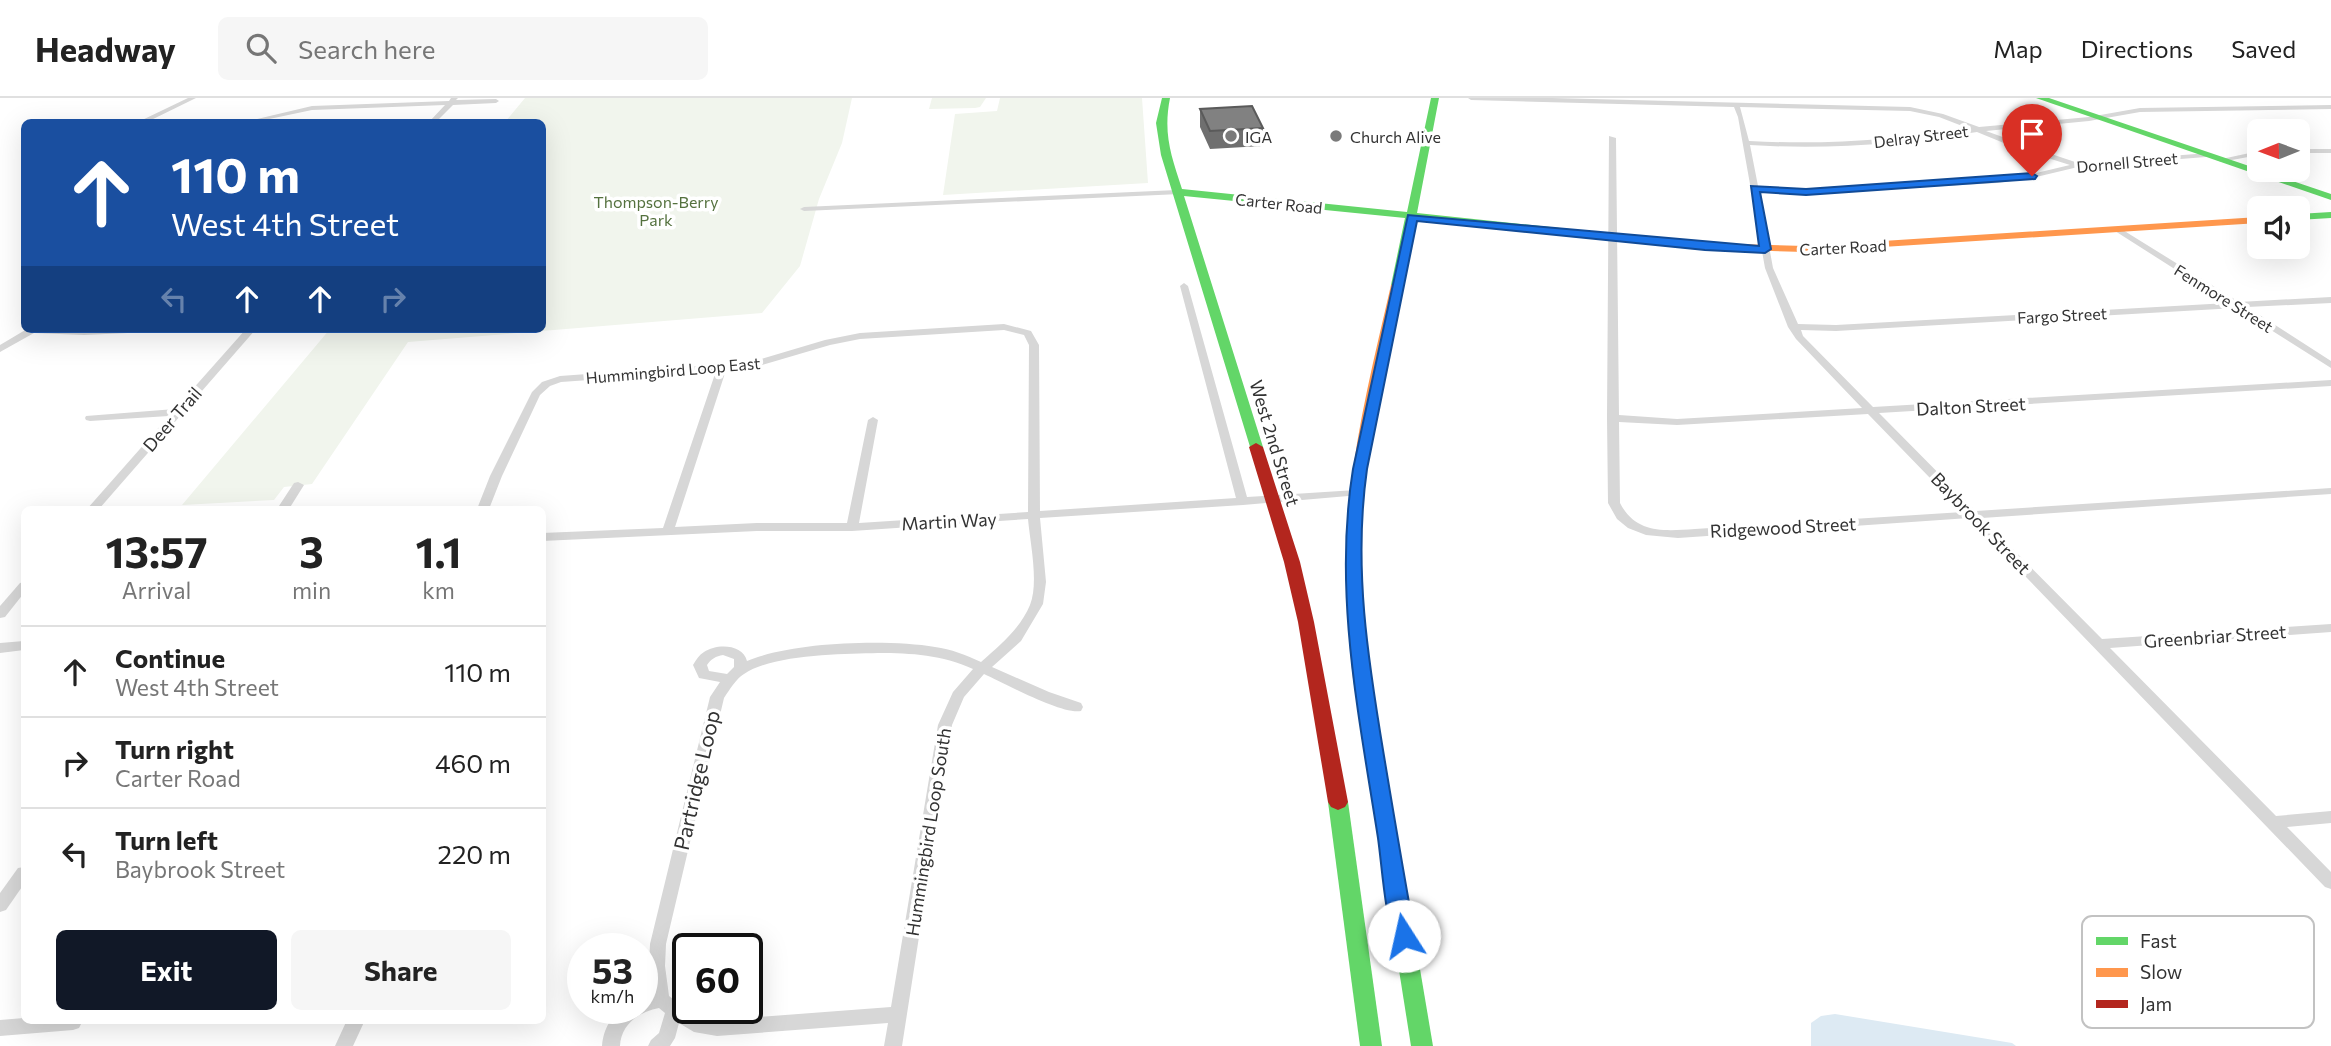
<!DOCTYPE html>
<html lang="en">
<head>
<meta charset="utf-8">
<style>
	:root { --surface:#fff; --page:#f6f6f6; --text:#222; --muted:#767676; --line:#e0e0e0; --accent:#111827 }
	body { margin:0; font-family:Commissioner,sans-serif; background:var(--page); color:var(--text); height:100vh; display:flex; flex-direction:column; font-size:26px; white-space:nowrap }
	* { box-sizing:border-box; margin:0 }
	p { font-size:23px; color:var(--muted) }
	.icon { flex:none; width:38px; height:38px; fill:none; stroke:currentColor; stroke-width:2; stroke-linecap:round; stroke-linejoin:round }
	.map { position:relative; flex:1; overflow:hidden }
	.details { position:absolute; left:21px; top:408px; width:525px; height:518px; display:flex; flex-direction:column; background:var(--surface); border-radius:10px; box-shadow:0 7px 28px #0002 }
	.details>* { flex:none }
	.top-card { position:absolute; left:21px; top:21px; width:525px; height:214px; border-radius:10px; box-shadow:0 7px 28px #0002; background:#1a4fa0; color:#fff; overflow:hidden }
	.needle { width:46px; rotate:269deg }
	.tools { position:absolute; left:2247px; top:21px; display:grid; gap:14px }
	.tools a { display:grid; place-items:center; width:63px; height:63px; border-radius:10px; background:var(--surface); box-shadow:0 7px 28px #0002; font-size:35px }
	.speed { position:absolute; left:567px; top:835px; display:flex; gap:14px; font-size:35px; font-weight:700; text-align:center }
	.speed>* { display:grid; place-content:center; width:91px; height:91px; border-radius:50%; background:var(--surface); box-shadow:0 7px 28px #0002; line-height:1 }
	.speed small { font-size:18px; font-weight:400 }
	.speed .limit { border:4px solid #111; border-radius:10px; background:#fff; color:#111 }
	.pin { position:absolute; display:grid; place-items:center; width:60px; height:60px; color:#fff; margin:-72px -30px; border-radius:50% 50% 50% 0; rotate:-45deg; box-shadow:0 0 7px #0007 }
	.pin .icon { rotate:45deg }
	.me { position:absolute; width:77px; margin:-38px; rotate:350deg; stroke-linejoin:round; filter:drop-shadow(0 0 5px #0008) }
	.turn { display:flex; align-items:center; gap:24px; height:147px; padding:0 35px; font-size:32px }
	.turn .icon { width:91px; height:91px; stroke-width:2.5 }
	.turn b { display:block; font-size:49px; line-height:60px }
	.lanes { display:flex; align-items:center; height:66px; padding:0 35px; background:#0003; justify-content:center; gap:35px; direction:ltr }
	.lanes .off { opacity:.35 }
	.eta { display:flex; justify-content:space-evenly; align-items:center; height:119px; text-align:center }
	.eta b { font-size:42px; font-weight:700; line-height:49px }
	.primary-button { display:flex; gap:14px; margin-top:auto; padding:14px 35px }
	.primary-button a { flex:1; height:80px; border-radius:10px; background:var(--accent); color:#fff; font-size:28px; font-weight:700; line-height:80px; text-align:center }
	.primary-button a+a { background:var(--page); color:var(--text) }
	ul { padding:0; list-style:none }
	li { display:flex; align-items:center; gap:21px; height:91px; padding:0 35px; border-top:2px solid var(--line) }
	li div { flex:1 }
	li b { display:block; font-size:26px }
	li em { font-style:normal }
	header { display:flex; align-items:center; gap:42px; box-sizing:border-box; height:98px; padding:0 35px; background:var(--surface); border-bottom:2px solid var(--line) }
	header strong { font-size:33px }
	nav { display:flex; gap:38px; margin-inline-start:auto; font-size:24px }
	.search { width:490px; height:63px; background:var(--page); display:flex; align-items:center; gap:18px; box-sizing:border-box; padding:0 24px; border-radius:10px; color:var(--muted); font-size:26px }
	.map>svg:first-child { display:block }
	.green { fill:#f1f5ed }
	.water { fill:#ddeaf3 }
	.lines { fill:none; stroke-linecap:round; stroke-linejoin:round }
	.street { fill:#d7d7d7; fill-rule:evenodd }
	.fast { fill:#63d668; fill-rule:evenodd }
	.slow { fill:#ff974d; fill-rule:evenodd }
	.jam { fill:#b3261e; fill-rule:evenodd }
	.wall { fill:#6f6f6f }
	.building { fill:#818181; stroke:#5a5a5a; stroke-width:2 }
	.route { fill:#1a73e8; stroke:#114b97; stroke-width:2 }
	.poi-dot { fill:#7a7a7a; stroke:#fff; stroke-width:2.5 }
	.labels { text-anchor:middle; dominant-baseline:central; stroke-width:7; stroke-linejoin:round; paint-order:stroke }
	.far-poi-label { font-size:16px; fill:#333; stroke:#fff; text-anchor:start }
	.far-street-label { font-size:16px; fill:#333; stroke:#fff }
	.far-park-label { font-size:16px; fill:#54713e; stroke:#fff }
	.street-label { font-size:18px; fill:#333; stroke:#fff }
	.near-street-label { font-size:21px; fill:#333; stroke:#fff }
	.key { fill:#fff; stroke:#c2c2c2; stroke-width:2 }
	.key-label { font-size:19px; fill:#333 }
</style>
</head>
<body>
<header>
<strong>Headway</strong>
<div class="search"><svg class="icon" aria-label="search" viewBox="0 0 24 24"><circle cx="10" cy="10" r="6"/><path d="M15 15l6 6"/></svg>Search here</div>
<nav><a>Map</a><a>Directions</a><a>Saved</a></nav>
</header>
<div class="map">
<svg width="2331" height="948" viewBox="0 0 2331 948">
	<rect width="100%" height="100%" fill="#fff"/>
	<g class="green">
		<path d="M525 0H852L842 45 819 101 800 168 762 215 408 244 312 386 284 389 274 402 182 407 330 231H542V24H505Z"/>
		<path d="M932 0H986L980 9 975 10 929 11Z"/>
		<path d="M1000 0H1142L1148 85 943 97 955 16 997 13Z"/>
	</g>
	<path class="water" d="M1835 916 2012 945 2016 948H1811V925L1821 918Z"/>
	<g class="lines">
		<g class="street">
			<path d="M188 0H196L147 24H138Z"/>
			<path d="M451 0H458L456 2 496 1 499 3 496 5 453 7 436 24H429L445 7 312 12 255 24H244L312 8 449 3Z"/>
			<path d="M1468 0H1552L1910 9 1943 16 1979 29 2089 19 2140 10 2331 7V11L2140 14 2089 23 1986 33 2022 46 2078 65 2209 55V59H2206L2078 69 2032 80 1997 85 1806 96 1759 93 1773 170 1798 226 1836 227 2228 205 2115 133V129H2118L2239 204 2331 199V205L2247 209 2331 263V270L2236 210 1836 233 1801 232 1803 238 1873 309 2331 282V288L1879 315 1976 413 2331 390V396L1982 420 2102 541 2331 526V534L2110 550 2276 718 2331 713V725L2287 729 2331 774V791L2325 789 1969 420 1678 440 1646 437 1628 430 1617 421 1608 405 1607 320 1609 38 1616 40 1619 317 1677 321 1862 310 1796 241 1788 229 1765 170 1738 19 1734 9 1471 2ZM1740 9 1910 13 1939 19 1970 31C1896 42 1823 47 1749 43ZM1977 34 2016 50 2070 67 2032 76 1997 81 1806 92 1758 88 1750 47C1828 52 1900 46 1977 34ZM1868 316 1963 414 1695 431C1664 433 1636 436 1620 405L1619 324 1677 327Z"/>
			<rect x="2298" y="51" width="33" height="4"/>
			<path d="M2259 53V57L2221 64 2217 62Z"/>
			<path d="M1177 92 1181 94 1180 96 804 113 800 111 804 109Z"/>
			<path d="M1184 185 1188 188 1247 399 1356 392 1360 393 1362 395 1360 397 1243 407 1040 420 1046 484 1043 506 1021 543 992 569 1049 594 1081 605 1083 609 1081 613C1062 617 1004 585 984 576L964 599 952 627 902 948H884L888 925 717 938 694 934 679 925 675 940 670 948H648L651 942 659 935 665 915 659 910C639 914 621 926 620 948H602C603 933 610 920 621 910H642V898L652 896 649 868 650 846 710 599 720 584 699 580 693 567C696 562 699 557 704 554 717 545 743 546 747 563 792 544 886 541 935 549 951 551 966 557 981 564 1000 547 1020 531 1030 507 1039 485 1030 444 1028 421L852 433H757L542 443V435L663 430 716 273 561 284 550 288 540 297 502 378 489 411H477L490 378 532 294 542 284 560 278 751 264 825 242 860 235 1004 226 1031 233 1039 247 1040 413 1236 400 1180 188ZM1004 232 1024 237 1029 247 1028 414 859 425 878 322 873 319 868 322 847 425H757L675 429 726 272 752 270 830 247 860 241ZM878 555C912 555 942 557 973 571L953 594 938 627 891 909 717 922 698 919 669 898 665 868 666 846 724 600C730 591 736 581 744 576 774 556 842 556 878 555ZM723 557 734 561V569L727 576 709 573 707 567C711 561 716 558 723 557Z"/>
			<path d="M27 231H155L150 234 84 237 34 235 0 254V247Z"/>
			<path d="M246 231H256L99 411H87L169 318 90 323 86 322 85 320 86 318 175 311Z"/>
			<path d="M298 384 304 387 289 411H277L294 385Z"/>
			<path d="M24 484V495L5 519 0 520V508L20 485Z"/>
			<path d="M24 543V552L0 555V545Z"/>
			<path d="M24 769V786L6 812 0 814V795L18 770Z"/>
			<path d="M24 920V922H81L82 924 79 930 73 932 0 938V922Z"/>
			<path d="M347 922H365L353 948H335Z"/>
		</g>
		<g class="fast">
			<path d="M1162 0H1170C1163 36 1171 57 1182 91L1407 114 1431 0H1439L1417 115 1627 137 1632 140 1627 143 1416 122 1403 187 1397 190 1391 187 1405 120 1184 98 1263 349 1261 352H1251L1161 57 1156 25Z"/>
			<path d="M2036 0H2049L2331 96V102Z"/>
			<path d="M2331 114V120L2298 122V116Z"/>
			<path d="M1362 575 1368 577 1371 581 1433 948H1411L1353 581 1356 577Z"/>
			<path d="M1338 696 1345 699 1348 704 1382 948H1360L1328 704 1331 699Z"/>
		</g>
		<g class="slow">
			<path d="M2259 119V125L1805 154 1705 151 1627 143 1622 140 1627 137 1705 145 1805 148Z"/>
			<path d="M1397 184 1403 187C1388 257 1371 327 1364 399 1359 460 1363 520 1371 581L1368 585H1356L1353 581C1346 520 1343 459 1350 398 1357 327 1375 257 1391 187Z"/>
		</g>
		<path class="jam" d="M1256 345 1263 349 1300 464 1314 524 1348 704 1345 709 1338 712 1331 709 1328 704 1298 524 1284 464 1249 349Z"/>
	</g>
	<path class="wall" d="M1200 11 1263 30 1262 48 1210 51 1200 29Z"/>
	<path class="building" d="M1252 8 1263 30 1210 33 1200 11Z"/>
	<path class="route" d="M2032 75 2037 78 2035 81 1806 97 1760 94 1771 151 1765 155 1705 152 1417 123 1367 371C1353 468 1368 562 1384 658 1394 718 1404 778 1415 838L1412 845 1404 847 1396 845C1385 821 1382 768 1378 740 1359 618 1333 495 1353 371L1408 117 1759 148 1751 88 1806 91Z"/>
	<g class="poi-dot">
		<circle cx="1231" cy="38" r="7"/>
		<circle cx="1336" cy="38" r="7"/>
	</g>
	<g class="labels">
		<g class="far-poi-label">
			<text x="1245" y="38">IGA</text>
			<text x="1350" y="38">Church Alive</text>
		</g>
		<g class="far-street-label">
			<text transform="translate(1921 38) rotate(-7)">Delray Street</text>
			<text transform="translate(2127 64) rotate(-5)">Dornell Street</text>
			<text transform="translate(1279 105) rotate(6)">Carter Road</text>
			<text transform="translate(1843 149) rotate(-3)">Carter Road</text>
			<text transform="translate(2224 200) rotate(32)">Fenmore Street</text>
			<text transform="translate(2062 217) rotate(-3)">Fargo Street</text>
			<text transform="translate(673 272) rotate(-5)">Hummingbird Loop East</text>
		</g>
		<g class="far-park-label">
			<text x="656" y="103">Thompson-Berry<tspan x="656" dy="18">Park</tspan></text>
		</g>
		<g class="street-label">
			<text transform="translate(1971 308) rotate(-3)">Dalton Street</text>
			<text transform="translate(172 321) rotate(-49)">Deer Trail</text>
			<text transform="translate(1275 345) rotate(73)">West 2nd Street</text>
			<text transform="translate(949 423) rotate(-3)">Martin Way</text>
			<text transform="translate(1981 425) rotate(46)">Baybrook Street</text>
			<text transform="translate(1783 429) rotate(-3)">Ridgewood Street</text>
			<text transform="translate(2215 538) rotate(-4)">Greenbriar Street</text>
			<text transform="translate(928 734) rotate(-81)">Hummingbird Loop South</text>
		</g>
		<g class="near-street-label">
			<text transform="translate(696 682) rotate(-77)">Partridge Loop</text>
		</g>
	</g>
	<rect x="2082" y="818" width="232" height="112" rx="10" class="key"/>
	<rect x="2096" y="839" width="32" height="8" fill="#63d668"/>
	<rect x="2096" y="870" width="32" height="9" fill="#ff974d"/>
	<rect x="2096" y="902" width="32" height="8" fill="#b3261e"/>
	<g class="key-label">
		<text x="2140" y="850">Fast</text>
		<text x="2140" y="881">Slow</text>
		<text x="2140" y="913">Jam</text>
	</g>
</svg>
<div class="tools">
<a><svg class="needle" viewBox="-14 -14 28 28"><path d="M0-13l5 13h-10z" fill="#e53935"/><path d="M0 13l5-13h-10z" fill="#767676"/></svg></a>
<a><svg class="icon" aria-label="sound" viewBox="0 0 24 24"><path d="M4 9h4l5-4v14l-5-4H4zM17 9q2 3 0 6"/></svg></a>
</div>
<div class="speed"><div>53<small>km/h</small></div><div class="limit">60</div></div>
<div class="pin" style="left:2032px;top:78px;background:#d93025"><svg class="icon" aria-label="arrive" viewBox="0 0 24 24"><path d="M6 21V4h12l-3 4 3 4H6"/></svg></div>
<svg class="me" style="left:1404px;top:838px" viewBox="-20 -20 40 40"><circle r="19" fill="#fff"/><path d="M0-13L10 11 0 6-10 11z" fill="#1a73e8"/></svg>
<div class="top-card">
<div class="turn"><svg class="icon" aria-label="ahead" viewBox="0 0 24 24"><path d="M12 20V5M6 11l6-6 6 6"/></svg><div><b>110 m</b>West 4th Street</div></div>
<div class="lanes"><svg class="icon off" aria-label="left" viewBox="0 0 24 24"><path d="M17 20v-9H6M10 6l-5 5 5 5"/></svg><svg class="icon" aria-label="ahead" viewBox="0 0 24 24"><path d="M12 20V5M6 11l6-6 6 6"/></svg><svg class="icon" aria-label="ahead" viewBox="0 0 24 24"><path d="M12 20V5M6 11l6-6 6 6"/></svg><svg class="icon off" aria-label="right" viewBox="0 0 24 24"><path d="M7 20v-9h11M14 6l5 5-5 5"/></svg></div>
</div>
<section class="details">
<div class="eta">
<div><b>13:57</b><p>Arrival</p></div>
<div><b>3</b><p>min</p></div>
<div><b>1.1</b><p>km</p></div>
</div>
<ul>
<li><svg class="icon" aria-label="ahead" viewBox="0 0 24 24"><path d="M12 20V5M6 11l6-6 6 6"/></svg><div><b>Continue</b><p>West 4th Street</p></div><em>110 m</em></li>
<li><svg class="icon" aria-label="right" viewBox="0 0 24 24"><path d="M7 20v-9h11M14 6l5 5-5 5"/></svg><div><b>Turn right</b><p>Carter Road</p></div><em>460 m</em></li>
<li><svg class="icon" aria-label="left" viewBox="0 0 24 24"><path d="M17 20v-9H6M10 6l-5 5 5 5"/></svg><div><b>Turn left</b><p>Baybrook Street</p></div><em>220 m</em></li>
</ul>
<div class="primary-button"><a>Exit</a><a>Share</a></div>
</section>
</div>
</body>
</html>
